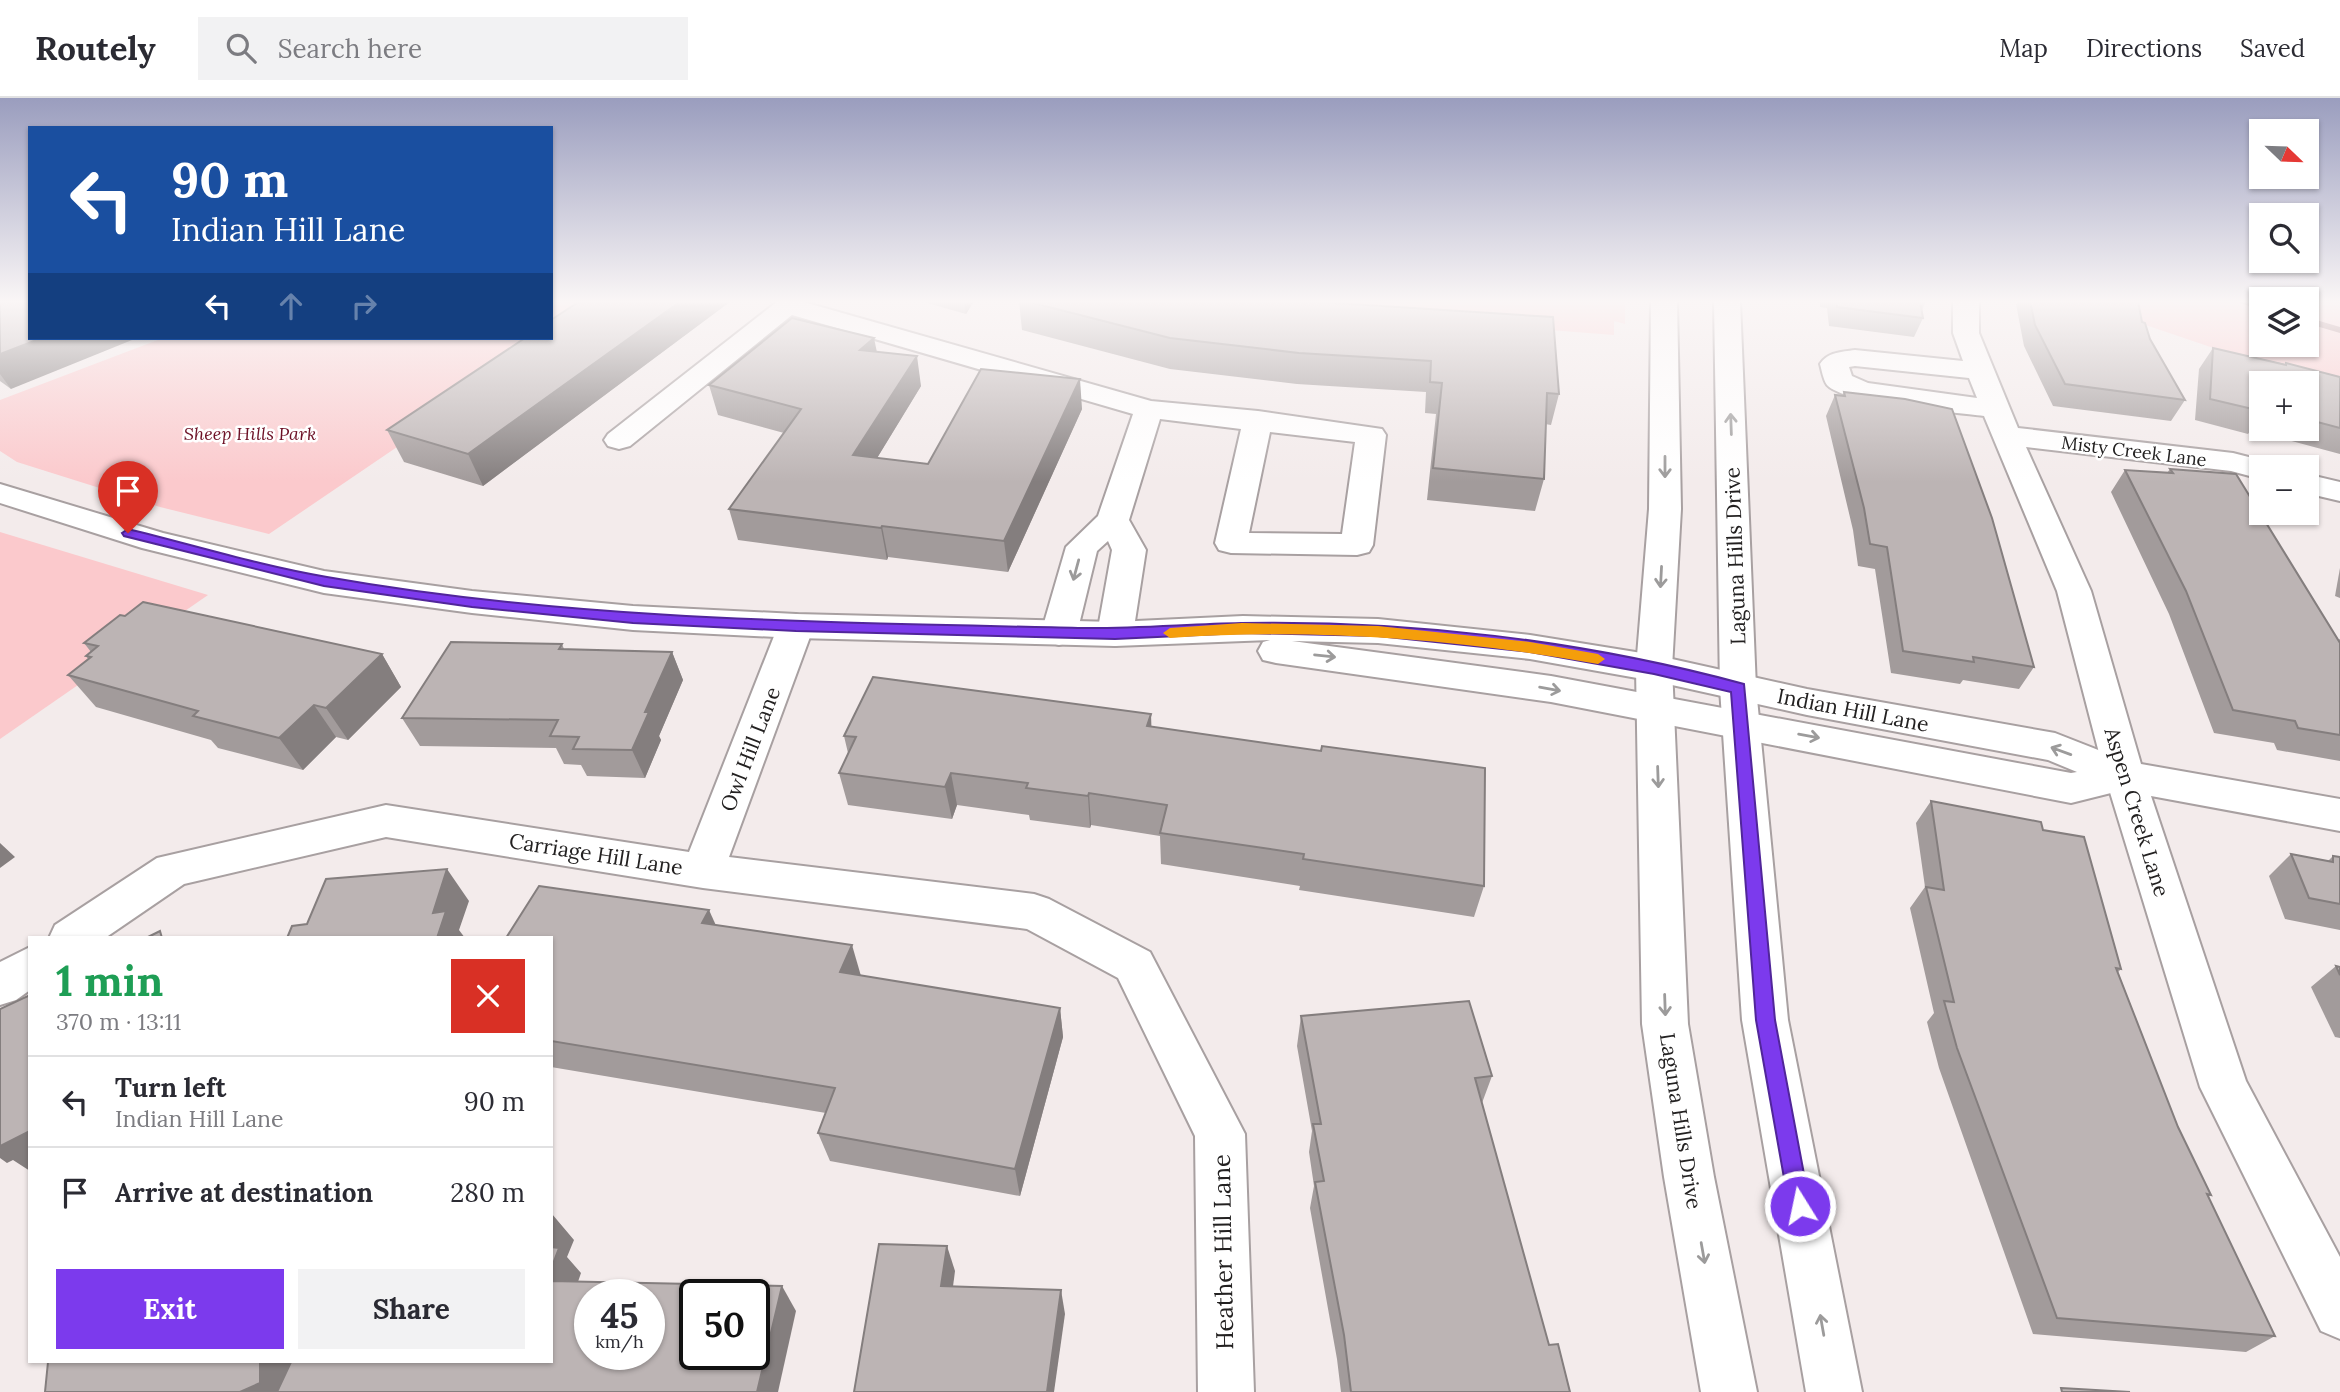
<!DOCTYPE html>
<html lang="en">
<head>
<meta charset="utf-8">
<style>
	:root { --surface:#fff; --page:#f2f2f3; --text:#2b2b33; --muted:#7c7c81; --line:#e1e1e2; --accent:#7c3aed }
	body { margin:0; font-family:Lora,serif; background:var(--page); color:var(--text); height:100vh; display:flex; flex-direction:column; font-size:26px; white-space:nowrap }
	* { box-sizing:border-box; margin:0 }
	p { font-size:23px; color:var(--muted) }
	.icon { flex:none; width:38px; height:38px; fill:none; stroke:currentColor; stroke-width:2; stroke-linecap:round; stroke-linejoin:round }
	.map { position:relative; flex:1; overflow:hidden }
	.details { position:absolute; left:28px; top:838px; width:525px; height:427px; display:flex; flex-direction:column; background:var(--surface); border-radius:0px; box-shadow:0 2px 5px #0004 }
	.details>* { flex:none }
	.hud { position:absolute; left:28px; top:28px; width:525px; height:214px; border-radius:0px; box-shadow:0 2px 5px #0004; background:#1a4fa0; color:#fff; overflow:hidden }
	.needle { width:46px; rotate:113deg }
	.controls { position:absolute; left:2249px; top:21px; display:grid; gap:14px }
	.controls a { display:grid; place-items:center; width:70px; height:70px; border-radius:0px; background:var(--surface); box-shadow:0 2px 5px #0004; font-size:35px }
	.speed { position:absolute; left:574px; top:1181px; display:flex; gap:14px; font-size:35px; font-weight:700; text-align:center }
	.speed>* { display:grid; place-content:center; width:91px; height:91px; border-radius:50%; background:var(--surface); box-shadow:0 2px 5px #0004; line-height:1 }
	.speed small { font-size:18px; font-weight:400 }
	.speed .limit { border:4px solid #111; border-radius:10px; background:#fff; color:#111 }
	.pin { position:absolute; display:grid; place-items:center; width:60px; height:60px; color:#fff; margin:-72px -30px; border-radius:50% 50% 50% 0; rotate:-45deg; box-shadow:0 0 7px #0007 }
	.pin .icon { rotate:45deg }
	.me { position:absolute; width:77px; margin:-38px; rotate:350deg; stroke-linejoin:round; filter:drop-shadow(0 0 5px #0008) }
	.turn { display:flex; align-items:center; gap:24px; height:147px; padding:0 28px; font-size:32px }
	.turn .icon { width:91px; height:91px; stroke-width:2.5 }
	.turn b { display:block; font-size:49px; line-height:60px }
	.lanes { display:flex; align-items:center; height:66px; padding:0 28px; background:#0003; justify-content:center; gap:35px; direction:ltr }
	.lanes .off { opacity:.35 }
	.round { display:grid; place-items:center; flex:none; width:74px; height:74px; border-radius:0px; background:var(--page) }
	.head { display:flex; align-items:center; justify-content:space-between; height:119px; padding:0 28px }
	h1 { font-size:42px; font-weight:700; line-height:52px; color:#1e9e55 }
	.primary-button { display:flex; gap:14px; margin-top:auto; padding:14px 28px }
	.primary-button a { flex:1; height:80px; border-radius:0px; background:var(--accent); color:#fff; font-size:28px; font-weight:700; line-height:80px; text-align:center }
	.primary-button a+a { background:var(--page); color:var(--text) }
	ul { padding:0; list-style:none }
	li { display:flex; align-items:center; gap:21px; height:91px; padding:0 28px; border-top:2px solid var(--line) }
	li div { flex:1 }
	li b { display:block; font-size:26px }
	li em { font-style:normal }
	header { display:flex; align-items:center; gap:42px; box-sizing:border-box; height:98px; padding:0 35px; background:var(--surface); border-bottom:2px solid var(--line) }
	header strong { font-size:33px }
	nav { display:flex; gap:38px; margin-inline-start:auto; font-size:24px }
	.search { width:490px; height:63px; background:var(--page); display:flex; align-items:center; gap:18px; box-sizing:border-box; padding:0 24px; border-radius:0px; color:var(--muted); font-size:26px }
	.map>svg:first-child { display:block }
	.green { fill:#fbc9cc }
	.lines { fill:none; stroke-linecap:round; stroke-linejoin:round }
	.stream { fill:#945f64; fill-rule:evenodd }
	.minor-casing { stroke:#a8a0a1; stroke-width:4 }
	.tertiary-casing { stroke:#a8a0a1; stroke-width:4 }
	.secondary-casing { stroke:#a8a0a1; stroke-width:4 }
	.minor { fill:#fff; fill-rule:evenodd }
	.tertiary { fill:#fff; fill-rule:evenodd }
	.secondary { fill:#fff; fill-rule:evenodd }
	.wall { fill:#a29b9b; fill-rule:evenodd }
	.shaded-wall { fill:#847e7e }
	.building { fill:#bcb4b4; stroke:#847e7e; stroke-width:2; fill-rule:evenodd }
	.oneway { stroke:#9c9b9b }
	.route { fill:#7c3aed; stroke:#51269a; stroke-width:2 }
	.slow { fill:#f59e0b }
	.labels { text-anchor:middle; dominant-baseline:central; stroke-width:5; stroke-linejoin:round; paint-order:stroke }
	.far-park-label { font-size:18px; font-style:italic; fill:#6d1126; stroke:#fff }
	.far-street-label { font-size:18px; fill:#232121; stroke:#fff }
	.street-label { font-size:21px; fill:#232121; stroke:#fff }
	.near-street-label { font-size:24px; fill:#232121; stroke:#fff }
</style>
</head>
<body>
<header>
<strong>Routely</strong>
<div class="search"><svg class="icon" aria-label="search" viewBox="0 0 24 24"><circle cx="10" cy="10" r="6"/><path d="M15 15l6 6"/></svg>Search here</div>
<nav><a>Map</a><a>Directions</a><a>Saved</a></nav>
</header>
<div class="map">
<svg width="2340" height="1294" viewBox="0 0 2340 1294">
	<rect width="100%" height="100%" fill="#f3ebeb"/>
	<g class="green">
		<path d="M551 203H612L269 436 160 409 17 364 0 353V302L163 240H551Z"/>
		<path d="M1169 203H1625V226L1614 223V237Z"/>
		<path d="M2059 203H2261V247H2306L2307 203H2340V293L2122 219Z"/>
		<path d="M0 434 208 497 0 641Z"/>
	</g>
	<g class="lines">
		<g class="stream">
			<path d="M2238 203 2261 206V212L2240 205Z"/>
			<path d="M2306 219 2340 229V235L2306 225Z"/>
		</g>
		<g class="minor-casing">
			<g id="minor">
				<path d="M778 203H800L1151 303 1258 313 1382 331 1386 337 1373 447 1369 454 1357 457 1231 455 1219 452 1215 445 1241 331 1160 321 1129 422 1146 452 1133 536 1128 544 1115 548 1102 544 1097 536 1112 452 1108 443 1097 453 1077 535 1072 543 1059 547 1046 543 1041 535 1066 449 1098 418 1133 316 792 217 630 348 619 351 608 348 604 342 608 336ZM1270 334 1355 344 1342 436 1249 435Z"/>
				<path d="M1953 203H1979V235L2018 330 2233 355 2272 365 2275 369H2261V381L2231 373 2026 349 2091 493 2141 666 2340 701V733L2151 698 2246 983 2340 1159V1241L2321 1233 2200 989 2105 678 2057 493 1984 318C1954 314 1844 306 1827 287 1823 281 1822 273 1820 266 1828 254 1841 254 1855 252L1963 263 1953 235ZM1855 268 1969 280 1977 300 1868 285 1852 278 1849 269Z"/>
				<path d="M2306 376 2340 384V403L2306 395Z"/>
				<path d="M796 516 808 520 814 528 729 759 1034 796 1049 801 1150 854 1245 1036 1254 1294H1198L1195 1038 1118 880 1027 831 703 790 386 739 184 786 105 840H49L55 827 157 760 386 707 689 754 778 528 784 520Z"/>
				<path d="M30 849V892L16 902 0 907V864Z"/>
			</g>
		</g>
		<g class="tertiary-casing">
			<path id="tertiary" d="M0 386 163 435 324 473 472 493 633 508 796 516 1115 524 1243 518 1378 521 1530 537 1654 557 1807 591 2055 635 2139 668 2145 678 2139 688 2071 705 1551 604 1276 565 1263 562 1258 553 1263 544 1270 542 1115 548 796 540 633 532 472 515 324 495 142 450 0 405ZM1292 543 1378 545 1530 561 1654 583 1807 617 2048 662 2077 674 2071 675 1551 578Z"/>
		</g>
		<g class="secondary-casing">
			<g id="secondary">
				<path d="M1651 203H1677L1681 411 1672 570 1688 926 1714 1079 1757 1294H1701L1664 1079 1642 926 1636 570 1649 411Z"/>
				<path d="M1714 203H1740L1756 590 1788 922 1862 1294H1806L1742 922 1720 590Z"/>
			</g>
		</g>
		<use href="#minor" class="minor"/>
		<use href="#tertiary" class="tertiary"/>
		<use href="#secondary" class="secondary"/>
	</g>
	<g class="wall">
		<path d="M0 203 11 291 0 283Z"/>
		<path d="M580 203H731L483 388 404 364 387 332Z"/>
		<path d="M920 203H974L966 216Z"/>
		<path d="M1019 203H1304L1559 296 1551 327 1545 326 1544 381 1535 413 1427 402 1436 316 1425 315 1426 294 1297 286 1170 271 1022 232Z"/>
		<path d="M1820 203H1926L1922 212 1923 220 1914 239 1829 228 1827 210 1820 209Z"/>
		<path d="M2018 203H2138L2142 224 2150 241 2185 302 2171 323 2053 308 2024 248 2016 206Z"/>
		<path d="M2213 250 2285 266 2286 265 2340 279V356L2251 332 2248 336 2195 322 2199 271ZM2261 285H2306V331H2261Z"/>
		<path d="M877 254 921 288 877 360 928 366 1082 311 1008 474 888 459 887 462 738 442 729 411 784 335 718 317 709 287Z"/>
		<path d="M1844 294 2034 569 2019 591 1963 582 1960 586 1891 575 1875 471 1858 468 1853 432 1826 318 1835 297 1842 298Z"/>
		<path d="M2170 371 2338 542 2340 541V663L2277 652 2274 645 2214 635 2169 516 2111 394 2125 372 2167 375Z"/>
		<path d="M2340 470V500L2335 498Z"/>
		<path d="M125 518 382 556 401 589 348 642 336 639 303 672 218 650 211 642 96 609 68 577 88 561 86 558 91 554 84 545Z"/>
		<path d="M562 546 564 551 672 554 683 582 659 638 661 642 645 680 587 678 581 667 564 666 556 650 420 648 402 620Z"/>
		<path d="M1151 629 1484 788 1474 819 1299 792 1300 788 1161 766 1160 738 1091 727 1090 730 1030 722 1029 717 957 707 952 721 848 707 839 675 848 655 844 638Z"/>
		<path d="M1931 703 2043 732 2121 871 2118 874 2178 1029 2211 1097 2208 1099 2275 1238 2246 1254 2033 1236 1939 970 1927 924 1934 915 1910 810 1925 789 1916 725Z"/>
		<path d="M2291 756 2328 763 2333 758 2340 759V832L2285 821 2269 778Z"/>
		<path d="M716 827 861 878 1060 910 1063 939 1020 1098 830 1063 818 1035 826 1015 551 969V840Z"/>
		<path d="M2336 868 2340 869V940L2335 939 2311 889Z"/>
		<path d="M1301 918 1492 978 1482 1005 1549 1247 1570 1294H1341L1337 1261 1310 1110 1314 1088 1309 1054 1312 1033 1297 948Z"/>
	</g>
	<g class="shaded-wall">
		<path d="M681 203H731L483 388 468 356Z"/>
		<path d="M964 203H974L966 216Z"/>
		<path d="M42 240H137L11 291 0 276V256Z"/>
		<path d="M874 240 880 269 860 252Z"/>
		<path d="M917 258 921 288 860 388 853 357Z"/>
		<path d="M1080 281 1082 311 1008 474 1004 443Z"/>
		<path d="M882 428 888 459 887 462 881 430Z"/>
		<path d="M672 554 683 582 659 638 661 642 645 680 632 652 645 614Z"/>
		<path d="M382 556 401 589 348 642 326 610Z"/>
		<path d="M314 607 336 639 303 672 279 640Z"/>
		<path d="M1151 616 1152 648 1147 628Z"/>
		<path d="M951 675 957 707 952 721 945 689Z"/>
		<path d="M1089 695 1091 727 1090 730 1088 698Z"/>
		<path d="M0 745 15 759 0 770Z"/>
		<path d="M447 771 469 803 459 832 465 840H437L433 815Z"/>
		<path d="M709 812 723 843 702 825Z"/>
		<path d="M852 847 861 878 840 874Z"/>
		<path d="M1060 910 1063 939 1020 1098 1015 1071Z"/>
		<path d="M0 1030 30 1033V1073L13 1062 7 1065 0 1060Z"/>
		<path d="M552 1116 574 1142 567 1159 581 1175 570 1207 551 1188Z"/>
		<path d="M947 1148 955 1173 950 1212 941 1188Z"/>
		<path d="M782 1188 796 1213 778 1294H757Z"/>
		<path d="M1061 1192 1065 1216 1054 1294H1047Z"/>
		<path d="M260 1264H294L295 1294H240Z"/>
	</g>
	<g class="building">
		<path d="M0 203H30V240H42L0 256Z"/>
		<path d="M580 203H681L468 356 387 332 525 240H551V222Z"/>
		<path d="M1025 203H1304L1553 219 1559 296 1547 295 1544 381 1433 370 1442 285 1430 284 1431 263 1299 255 1170 240Z"/>
		<path d="M1836 203H1920L1923 220 1837 209Z"/>
		<path d="M2030 203H2138L2142 224 2145 225 2150 241 2185 302 2065 286 2035 227Z"/>
		<path d="M792 220 874 240 860 252 917 258 853 357 928 366 981 271 1080 281 1004 443 882 428 881 430 729 411 801 311 709 287Z"/>
		<path d="M2213 250 2286 267V265L2340 279V330L2306 321V285H2261V313L2210 301Z"/>
		<path d="M1844 294 1905 301 1952 311 1992 420 2034 569 1973 559 1974 564 1903 553 1887 449 1870 446 1864 410 1835 297 1845 298Z"/>
		<path d="M2170 371 2236 376 2340 545V637L2298 630 2295 623 2233 612 2186 493 2125 372 2173 375Z"/>
		<path d="M143 504 382 556 326 610 314 607 279 640 193 618 198 613 68 577 91 559 86 558 98 548 84 545 120 517 125 518Z"/>
		<path d="M451 544 562 546 559 551 672 554 645 614H649L632 652 573 651 579 639 550 638 558 622 402 620Z"/>
		<path d="M873 579 1151 616 1147 628 1321 653 1322 648 1485 670 1484 788 1303 761 1304 756 1160 735 1167 707 1089 695 1088 698 1026 690 1028 685 951 675 945 689 839 675 856 639 844 638Z"/>
		<path d="M1931 703 2041 724 2043 732 2084 739 2121 871 2116 870 2178 1029 2211 1097 2207 1096 2275 1238 2057 1220 1957 950 1944 903 1954 904 1926 789 1944 792Z"/>
		<path d="M2291 756 2333 764V758L2340 759V806L2309 800Z"/>
		<path d="M447 771 433 815 446 813 437 840H287L292 828 307 826 326 781Z"/>
		<path d="M539 788 709 812 702 825 852 847 840 874 1060 910 1015 1071 818 1035 835 990 551 943V840H506Z"/>
		<path d="M160 833 162 840H146Z"/>
		<path d="M2336 868 2340 869V877Z"/>
		<path d="M30 897V1033L0 1048V911Z"/>
		<path d="M1469 903 1492 978 1475 980 1549 1247 1558 1246 1570 1294H1351L1344 1237 1315 1084 1324 1083 1313 1026H1321L1301 918Z"/>
		<path d="M879 1146 947 1148 941 1188 1061 1192 1047 1294H854Z"/>
		<path d="M551 1149 559 1150 551 1171Z"/>
		<path d="M551 1183 782 1188 757 1294H277L291 1264H551ZM590 1197H649V1256H590ZM695 1197H754V1256H695Z"/>
		<path d="M48 1264H260V1285L240 1294H45Z"/>
		<path d="M2061 1290 2130 1294H2062Z"/>
	</g>
	<defs><path id="oneway-shaft" d="M-6 0H5M1.5-3L5.5 0L1.5 3" fill="none" stroke-width="1.6" stroke-linecap="round" stroke-linejoin="round" transform="scale(1.75)"/></defs>
	<g class="oneway">
		<use href="#oneway-shaft" transform="translate(1731 326) rotate(-92)"/>
		<use href="#oneway-shaft" transform="translate(1665 369) rotate(90)"/>
		<use href="#oneway-shaft" transform="translate(1076 472) rotate(105)"/>
		<use href="#oneway-shaft" transform="translate(1661 479) rotate(93)"/>
		<use href="#oneway-shaft" transform="translate(1325 558) rotate(6)"/>
		<use href="#oneway-shaft" transform="translate(1550 591) rotate(10)"/>
		<use href="#oneway-shaft" transform="translate(1809 638) rotate(10)"/>
		<use href="#oneway-shaft" transform="translate(2061 653) rotate(-160)"/>
		<use href="#oneway-shaft" transform="translate(1658 679) rotate(88)"/>
		<use href="#oneway-shaft" transform="translate(1665 907) rotate(88)"/>
		<use href="#oneway-shaft" transform="translate(1703 1155) rotate(80)"/>
		<use href="#oneway-shaft" transform="translate(1822 1227) rotate(-100)"/>
	</g>
	<linearGradient id="sky" x2="0" y2="1"><stop stop-color="#9a9dbe"/><stop offset="0.53" stop-color="#faf6f6"/><stop offset="1" stop-color="#faf6f6" stop-opacity="0"/></linearGradient>
	<rect width="2340" height="384" fill="url(#sky)"/>
	<path class="route" d="M128 431C194 447 261 468 327 479 575 523 827 524 1078 530 1133 531 1187 526 1241 525 1409 522 1582 542 1744 586L1775 922 1810 1108 1807 1115 1800 1118 1792 1115 1789 1108 1756 922 1731 594 1654 576 1530 554 1378 538 1242 535 1115 541 796 533 633 525 472 509 324 488 124 438 122 435Z"/>
	<path class="slow" d="M1242 525 1378 528 1530 544 1598 556 1605 561 1598 566C1456 541 1314 530 1170 540L1163 535 1170 530Z"/>
	<g class="labels">
		<g class="far-park-label">
			<text x="250" y="335">Sheep Hills Park</text>
		</g>
		<g class="far-street-label">
			<text transform="translate(2134 353) rotate(7)">Misty Creek Lane</text>
		</g>
		<g class="street-label">
			<text transform="translate(1735 458) rotate(-92)">Laguna Hills Drive</text>
			<text transform="translate(1853 612) rotate(11)">Indian Hill Lane</text>
			<text transform="translate(750 651) rotate(-69)">Owl Hill Lane</text>
			<text transform="translate(2137 714) rotate(73)">Aspen Creek Lane</text>
			<text transform="translate(596 756) rotate(9)">Carriage Hill Lane</text>
			<text transform="translate(1681 1023) rotate(81)">Laguna Hills Drive</text>
		</g>
		<g class="near-street-label">
			<text transform="translate(1223 1154) rotate(-91)">Heather Hill Lane</text>
		</g>
	</g>
</svg>
<div class="controls">
<a><svg class="needle" viewBox="-14 -14 28 28"><path d="M0-13l5 13h-10z" fill="#e53935"/><path d="M0 13l5-13h-10z" fill="#7c7c81"/></svg></a>
<a><svg class="icon" aria-label="search" viewBox="0 0 24 24"><circle cx="10" cy="10" r="6"/><path d="M15 15l6 6"/></svg></a>
<a><svg class="icon" aria-label="layers" viewBox="0 0 24 24"><path d="M12 4l9 5-9 5-9-5zM3 14l9 5 9-5"/></svg></a>
<a>+</a>
<a>−</a>
</div>
<div class="speed"><div>45<small>km/h</small></div><div class="limit">50</div></div>
<div class="pin" style="left:128px;top:435px;background:#d93025"><svg class="icon" aria-label="arrive" viewBox="0 0 24 24"><path d="M6 21V4h12l-3 4 3 4H6"/></svg></div>
<svg class="me" style="left:1800px;top:1108px" viewBox="-20 -20 40 40"><circle r="17" fill="#7c3aed" stroke="#fff" stroke-width="3"/><path d="M0-11L8 9 0 5-8 9z" fill="#fff"/></svg>
<div class="hud">
<div class="turn"><svg class="icon" aria-label="left" viewBox="0 0 24 24"><path d="M17 20v-9H6M10 6l-5 5 5 5"/></svg><div><b>90 m</b>Indian Hill Lane</div></div>
<div class="lanes"><svg class="icon" aria-label="left" viewBox="0 0 24 24"><path d="M17 20v-9H6M10 6l-5 5 5 5"/></svg><svg class="icon off" aria-label="ahead" viewBox="0 0 24 24"><path d="M12 20V5M6 11l6-6 6 6"/></svg><svg class="icon off" aria-label="right" viewBox="0 0 24 24"><path d="M7 20v-9h11M14 6l5 5-5 5"/></svg></div>
</div>
<section class="details">
<div class="head"><div><h1>1 min</h1><p>370 m · 13:11</p></div><a class="round" style="background:#d93025;color:#fff"><svg class="icon" aria-label="close" viewBox="0 0 24 24"><path d="M6 6l12 12M18 6L6 18"/></svg></a></div>
<ul>
<li><svg class="icon" aria-label="left" viewBox="0 0 24 24"><path d="M17 20v-9H6M10 6l-5 5 5 5"/></svg><div><b>Turn left</b><p>Indian Hill Lane</p></div><em>90 m</em></li>
<li><svg class="icon" aria-label="arrive" viewBox="0 0 24 24"><path d="M6 21V4h12l-3 4 3 4H6"/></svg><div><b>Arrive at destination</b></div><em>280 m</em></li>
</ul>
<div class="primary-button"><a>Exit</a><a>Share</a></div>
</section>
</div>
</body>
</html>
